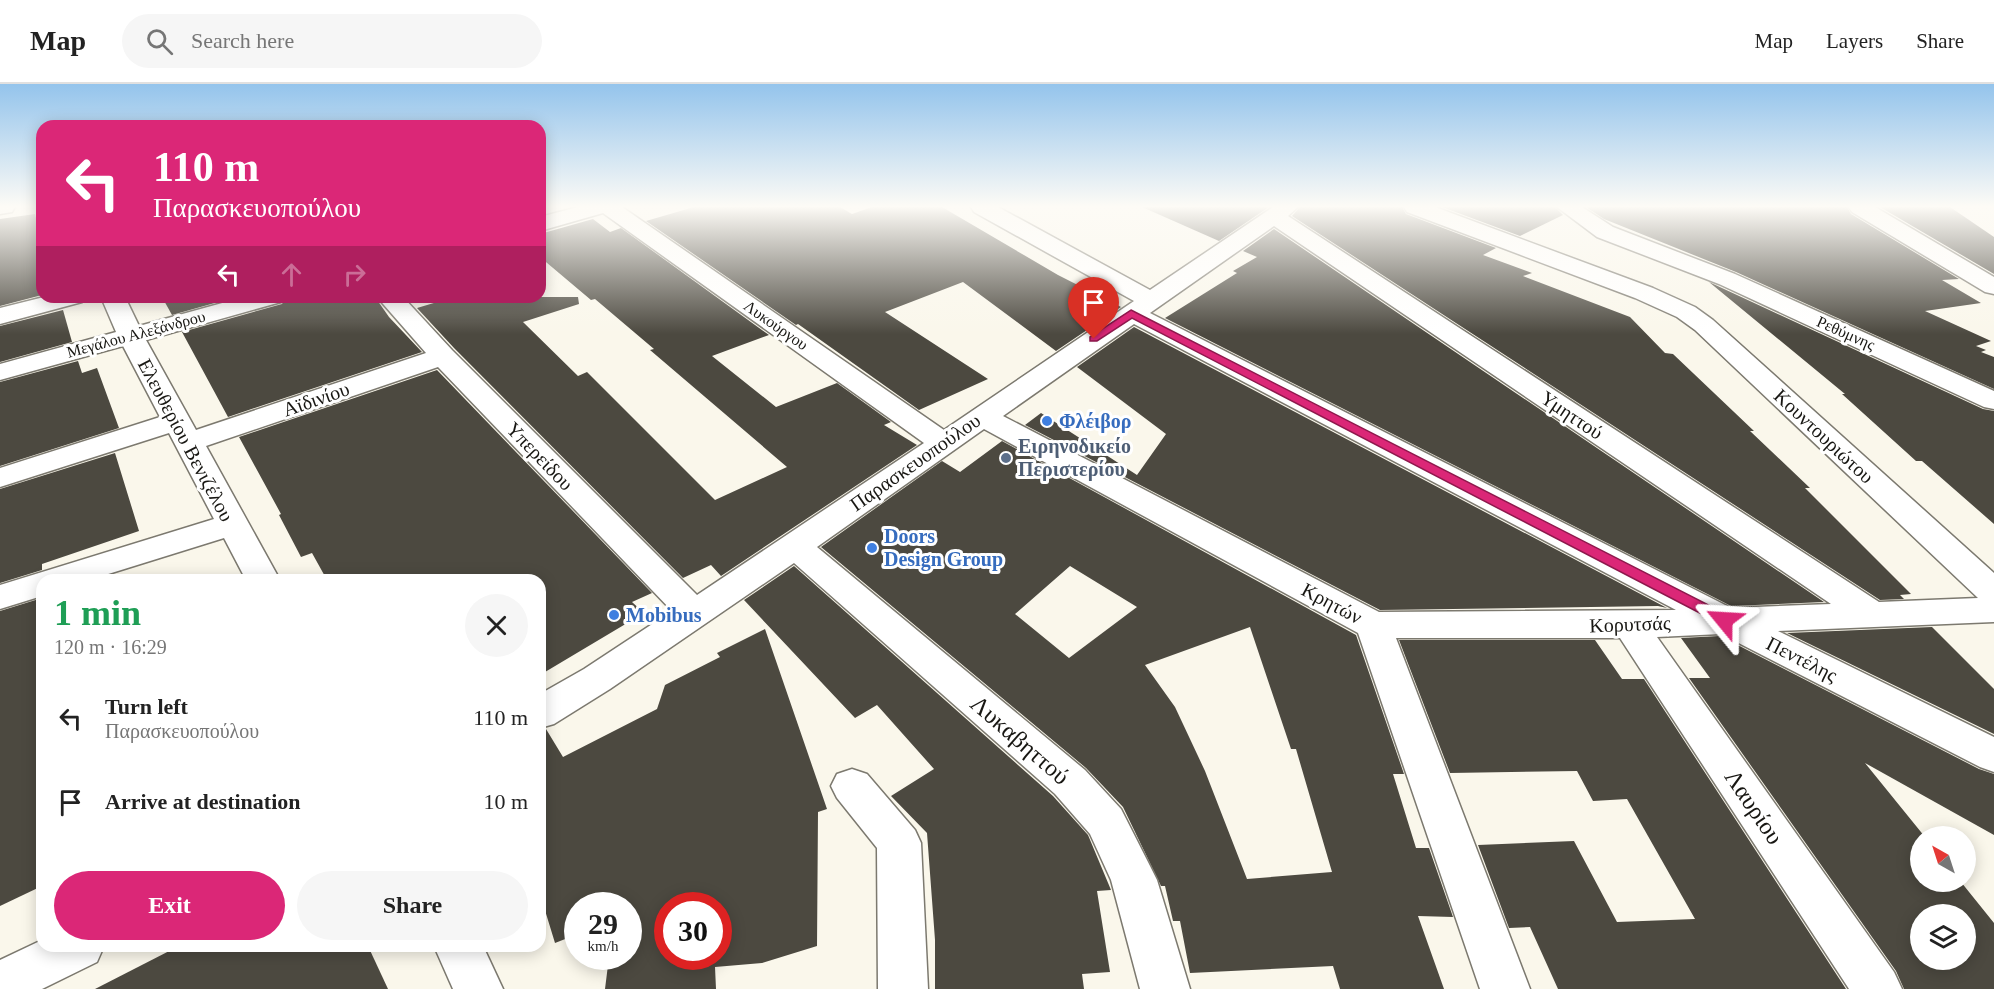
<!DOCTYPE html>
<html lang="en">
<head>
<meta charset="utf-8">
<style>
	:root { --surface:#fff; --page:#f6f6f6; --text:#222; --muted:#767676; --line:#e0e0e0; --accent:#db2777 }
	body { margin:0; font-family:"Times New Roman",serif; background:var(--page); color:var(--text); height:100vh; display:flex; flex-direction:column; font-size:22px; white-space:nowrap }
	* { box-sizing:border-box; margin:0 }
	p { font-size:20px; color:var(--muted) }
	.icon { flex:none; width:33px; height:33px; fill:none; stroke:currentColor; stroke-width:2; stroke-linecap:round; stroke-linejoin:round }
	.map { position:relative; flex:1; overflow:hidden }
	.details { position:absolute; left:36px; top:490px; width:510px; height:378px; display:flex; flex-direction:column; background:var(--surface); border-radius:18px; box-shadow:0 3px 15px #0003 }
	.details>* { flex:none }
	.banner { position:absolute; left:36px; top:36px; width:510px; height:183px; border-radius:18px; box-shadow:0 3px 15px #0003; background:#db2777; color:#fff; overflow:hidden }
	.needle { width:39px; rotate:321deg }
	.controls { position:absolute; left:1910px; top:742px; display:grid; gap:12px }
	.controls a { display:grid; place-items:center; width:66px; height:66px; border-radius:50%; background:var(--surface); box-shadow:0 3px 15px #0003; font-size:30px }
	.speed { position:absolute; left:564px; top:808px; display:flex; gap:12px; font-size:30px; font-weight:700; text-align:center }
	.speed>* { display:grid; place-content:center; width:78px; height:78px; border-radius:50%; background:var(--surface); box-shadow:0 3px 15px #0003; line-height:1 }
	.speed small { font-size:15px; font-weight:400 }
	.speed .limit { border:9px solid #d22; background:#fff; color:#111 }
	.pin { position:absolute; display:grid; place-items:center; width:51px; height:51px; color:#fff; margin:-62px -26px; border-radius:50% 50% 50% 0; rotate:-45deg; box-shadow:0 0 6px #0007 }
	.pin .icon { rotate:45deg }
	.me { position:absolute; width:66px; margin:-33px; rotate:297deg; stroke-linejoin:round; filter:drop-shadow(0 0 4px #0008) }
	.turn { display:flex; align-items:center; gap:21px; height:126px; padding:0 18px; font-size:27px }
	.turn .icon { width:78px; height:78px; stroke-width:2.5 }
	.turn b { display:block; font-size:42px; line-height:51px }
	.lanes { display:flex; align-items:center; height:57px; padding:0 18px; background:#0003; justify-content:center; gap:30px; direction:ltr }
	.lanes .off { opacity:.35 }
	.round { display:grid; place-items:center; flex:none; width:63px; height:63px; border-radius:32px; background:var(--page) }
	.overview { display:flex; align-items:center; justify-content:space-between; height:102px; padding:0 18px }
	h1 { font-size:36px; font-weight:600; line-height:45px; color:#1e9e55 }
	.primary-button { display:flex; gap:12px; margin-top:auto; padding:12px 18px }
	.primary-button a { flex:1; height:69px; border-radius:36px; background:var(--accent); color:#fff; font-size:24px; font-weight:600; line-height:69px; text-align:center }
	.primary-button a+a { background:var(--page); color:var(--text) }
	ul { padding:0; list-style:none }
	li { display:flex; align-items:center; gap:18px; height:84px; padding:0 18px }
	li div { flex:1 }
	li b { display:block; font-size:22px }
	li em { font-style:normal }
	header { display:flex; align-items:center; gap:36px; box-sizing:border-box; height:84px; padding:0 30px; background:var(--surface); border-bottom:2px solid var(--line) }
	header strong { font-size:28px }
	nav { display:flex; gap:33px; margin-inline-start:auto; font-size:21px }
	.search { width:420px; height:54px; background:var(--page); display:flex; align-items:center; gap:15px; box-sizing:border-box; padding:0 21px; border-radius:33px; color:var(--muted); font-size:22px }
	.map>svg:first-child { display:block }
	.building { fill:#4c4940; fill-rule:evenodd }
	.lines { fill:none; stroke-linecap:round; stroke-linejoin:round }
	.minor-casing { stroke:#7c796f; stroke-width:3 }
	.minor { fill:#fff; fill-rule:evenodd }
	.route { fill:#db2777; stroke:#8e194d; stroke-width:1.5 }
	.shop-dot { fill:#3f7fe0; stroke:#fff; stroke-width:2 }
	.service-dot { fill:#5c6f8a; stroke:#fff; stroke-width:2 }
	.labels { text-anchor:middle; dominant-baseline:central; stroke-width:6; stroke-linejoin:round; paint-order:stroke }
	.far-street-label { font-size:16px; fill:#181713; stroke:#fff }
	.street-label { font-size:20px; fill:#181713; stroke:#fff }
	.shop-label { font-size:20px; font-weight:bold; fill:#366cbe; stroke:#fff; text-anchor:start }
	.service-label { font-size:20px; font-weight:bold; fill:#4e5e75; stroke:#fff; text-anchor:start }
	.near-street-label { font-size:24px; fill:#181713; stroke:#fff }
</style>
</head>
<body>
<header>
<strong>Map</strong>
<div class="search"><svg class="icon" aria-label="search" viewBox="0 0 24 24"><circle cx="10" cy="10" r="6"/><path d="M15 15l6 6"/></svg>Search here</div>
<nav><a>Map</a><a>Layers</a><a>Share</a></nav>
</header>
<div class="map">
<svg width="1994" height="905" viewBox="0 0 1994 905">
	<rect width="100%" height="100%" fill="#faf7eb"/>
	<g class="building">
		<path d="M694 123H840L852 130 872 123H942L1058 191 1121 223 1056 267 963 198 885 228 988 295 919 326 798 240 796 241 646 137Z"/>
		<path d="M1142 123H1269L1219 157Z"/>
		<path d="M1300 123H1402L1406 130 1496 164 1483 171 1532 189 1523 192 1630 233 1665 269 1673 270 1754 347H1750L1810 404H1805L1911 510 1900 511 1904 515 1880 516 1292 132Z"/>
		<path d="M1442 123H1555L1563 131 1520 152Z"/>
		<path d="M1586 123H1847L1851 130 1959 195 1942 196 1981 219 1925 227 1991 257 1976 262 1986 266 1981 268 1994 273V305L1736 188 1604 135Z"/>
		<path d="M1880 123H1950L1994 153V190Z"/>
		<path d="M35 130 42 157V211L0 222V135Z"/>
		<path d="M593 135 610 148 621 144 769 251 712 272 776 323 837 299 891 338 884 341 917 361 721 492 711 481 683 494 454 264 417 224 454 213H578L579 220 523 238 578 292 587 288 715 416 787 383 650 266 654 265 595 215 591 216 540 173V150Z"/>
		<path d="M1274 145 1824 518 1731 522 1165 234 1237 189 1233 187 1257 173 1243 167Z"/>
		<path d="M1709 198 1983 325 1994 327V440L1922 377H1916L1842 310H1845Z"/>
		<path d="M162 213H236L172 231Z"/>
		<path d="M286 213H375L389 233 422 268 228 333 182 248 282 220Z"/>
		<path d="M63 226 72 258 0 278V242Z"/>
		<path d="M1134 243 1667 524 1658 522 1380 526 1025 341 1041 329 1137 391 1166 350 1077 283Z"/>
		<path d="M78 277 82 289 97 284 119 344 0 382V298Z"/>
		<path d="M437 286 652 509 632 518 644 529 540 591V496H327L312 469 301 473 279 431 281 430 239 353Z"/>
		<path d="M1002 357 1356 551 1404 690H1393L1416 764H1429L1453 833 1418 832 1444 905H1340L1333 882 1190 889 1180 837H1173L1165 802H1161L1123 723 1086 684 821 463 942 377 960 388ZM1070 482 1137 523 1069 574 1015 530ZM1250 543 1291 665H1296L1332 788 1247 795 1205 687 1175 623 1145 581Z"/>
		<path d="M115 369 139 447 42 480V486L0 499V405Z"/>
		<path d="M794 482 1053 712 1088 751 1111 806 1097 807 1110 888 1082 890 1084 905H935V856L927 749 891 712 934 685 877 621 855 634 744 516Z"/>
		<path d="M42 514V802L0 822V527Z"/>
		<path d="M1932 543 1994 605V650L1787 549Z"/>
		<path d="M765 545 827 725 818 728 817 862 762 879 715 883 716 905H605L609 873H628V822H578V850L555 859 540 810V646L546 645 563 673 657 625 665 601 720 573 717 569ZM668 822H718V873H668Z"/>
		<path d="M1720 552 1979 685 1994 690V751L1865 679 1925 753H1920V798H1961L1994 839V905H1904L1896 887 1689 594H1710L1681 554ZM1920 831H1965V876H1920Z"/>
		<path d="M1399 556H1595L1622 595H1644L1846 905H1558L1530 843 1509 844 1478 761 1574 757 1617 838 1695 835 1627 715 1593 717 1577 687 1450 689Z"/>
		<path d="M179 862H368L388 905H95Z"/>
	</g>
	<g class="lines">
		<g class="minor-casing">
			<g id="minor">
				<path d="M0 123H15L12 128 0 130Z"/>
				<path d="M578 123H622L944 346 1134 217 974 128 971 123H998L1150 206 1273 123H1298L1288 132 1879 518 1978 514 1695 246 1677 233 1635 214 1407 128 1404 123H1435L1653 204 1695 223 1713 236 1994 489V538L1778 547 1994 653V688L1980 683 1721 550 1657 553 1894 888 1902 905H1849L1620 554H1396L1530 905H1480L1358 549 984 345 817 463 1085 686 1121 725 1150 782 1157 796 1190 905H1140L1111 796 1090 750 1055 710 794 479 610 605 554 640 540 644V610L584 585 672 527 438 283 206 362 280 496H246L224 454 89 496H42V512L0 525V501L214 435 169 349 0 403V384L160 333 123 262 0 296V280L116 248 101 213H125L139 242 244 213H284L281 218 146 256 196 346 426 269 377 213H403L452 266 697 511 924 359 603 129 540 147V133ZM1274 142 1831 520 1731 524 1150 229ZM1134 240 1676 526 1379 528 1003 332Z"/>
				<path d="M1557 123H1582L1613 143 1735 190 1994 307V325L1984 323 1719 200 1597 153Z"/>
				<path d="M1849 123H1875L1994 193V210L1985 208 1852 128Z"/>
				<path d="M44 213H85L82 218 0 240V224Z"/>
				<path d="M852 685 867 690 915 746 921 759 928 905H878L877 764 837 714 831 702 837 690Z"/>
				<path d="M42 856V862H104L97 878 42 905H0V876Z"/>
				<path d="M434 862H483L503 905H453Z"/>
			</g>
		</g>
		<use href="#minor" class="minor"/>
	</g>
	<linearGradient id="sky" x2="0" y2="1"><stop stop-color="#94c4ec"/><stop offset="0.49" stop-color="#fdfbf6"/><stop offset="1" stop-color="#fdfbf6" stop-opacity="0"/></linearGradient>
	<rect width="1994" height="250" fill="url(#sky)"/>
	<path class="route" d="M1131 226 1730 532 1732 536 1724 541 1719 539 1132 234 1097 257H1090V253Z"/>
	<g class="shop-dot">
		<circle cx="1047" cy="337" r="6"/>
		<circle cx="872" cy="464" r="6"/>
		<circle cx="614" cy="531" r="6"/>
	</g>
	<circle class="service-dot" cx="1006" cy="374" r="6"/>
	<g class="labels">
		<g class="far-street-label">
			<text transform="translate(776 241) rotate(35)">Λυκούργου</text>
			<text transform="translate(1846 249) rotate(24)">Ρεθύμνης</text>
			<text transform="translate(136 250) rotate(-15)">Μεγάλου Αλεξάνδρου</text>
		</g>
		<g class="street-label">
			<text transform="translate(316 315) rotate(-19)">Αϊδινίου</text>
			<text transform="translate(1572 331) rotate(34)">Υμηττού</text>
			<text transform="translate(1824 352) rotate(43)">Κουντουριώτου</text>
			<text transform="translate(186 356) rotate(62)">Ελευθερίου Βενιζέλου</text>
			<text transform="translate(540 372) rotate(46)">Υπερείδου</text>
			<text transform="translate(915 378) rotate(-35)">Παρασκευοπούλου</text>
			<text transform="translate(1332 519) rotate(28)">Κρητών</text>
			<text transform="translate(1630 540) rotate(-2)">Κορυτσάς</text>
			<text transform="translate(1802 575) rotate(27)">Πεντέλης</text>
		</g>
		<g class="shop-label">
			<text x="1059" y="337">Φλέιβορ</text>
			<text x="884" y="452">Doors<tspan x="884" dy="23">Design Group</tspan></text>
			<text x="626" y="531">Mobibus</text>
		</g>
		<g class="service-label">
			<text x="1018" y="362">Ειρηνοδικείο<tspan x="1018" dy="23">Περιστερίου</tspan></text>
		</g>
		<g class="near-street-label">
			<text transform="translate(1020 656) rotate(41)">Λυκαβηττού</text>
			<text transform="translate(1754 723) rotate(56)">Λαυρίου</text>
		</g>
	</g>
</svg>
<div class="controls">
<a><svg class="needle" viewBox="-14 -14 28 28"><path d="M0-13l5 13h-10z" fill="#e53935"/><path d="M0 13l5-13h-10z" fill="#767676"/></svg></a>
<a><svg class="icon" aria-label="layers" viewBox="0 0 24 24"><path d="M12 4l9 5-9 5-9-5zM3 14l9 5 9-5"/></svg></a>
</div>
<div class="speed"><div>29<small>km/h</small></div><div class="limit">30</div></div>
<div class="pin" style="left:1094px;top:255px;background:#d93025"><svg class="icon" aria-label="arrive" viewBox="0 0 24 24"><path d="M6 21V4h12l-3 4 3 4H6"/></svg></div>
<svg class="me" style="left:1724px;top:536px" viewBox="-20 -20 40 40"><path d="M0-17L14 15 0 8-14 15z" fill="#db2777" stroke="#fff" stroke-width="4"/></svg>
<div class="banner">
<div class="turn"><svg class="icon" aria-label="left" viewBox="0 0 24 24"><path d="M17 20v-9H6M10 6l-5 5 5 5"/></svg><div><b>110 m</b>Παρασκευοπούλου</div></div>
<div class="lanes"><svg class="icon" aria-label="left" viewBox="0 0 24 24"><path d="M17 20v-9H6M10 6l-5 5 5 5"/></svg><svg class="icon off" aria-label="ahead" viewBox="0 0 24 24"><path d="M12 20V5M6 11l6-6 6 6"/></svg><svg class="icon off" aria-label="right" viewBox="0 0 24 24"><path d="M7 20v-9h11M14 6l5 5-5 5"/></svg></div>
</div>
<section class="details">
<div class="overview"><div><h1>1 min</h1><p>120 m · 16:29</p></div><a class="round"><svg class="icon" aria-label="close" viewBox="0 0 24 24"><path d="M6 6l12 12M18 6L6 18"/></svg></a></div>
<ul>
<li><svg class="icon" aria-label="left" viewBox="0 0 24 24"><path d="M17 20v-9H6M10 6l-5 5 5 5"/></svg><div><b>Turn left</b><p>Παρασκευοπούλου</p></div><em>110 m</em></li>
<li><svg class="icon" aria-label="arrive" viewBox="0 0 24 24"><path d="M6 21V4h12l-3 4 3 4H6"/></svg><div><b>Arrive at destination</b></div><em>10 m</em></li>
</ul>
<div class="primary-button"><a>Exit</a><a>Share</a></div>
</section>
</div>
</body>
</html>
